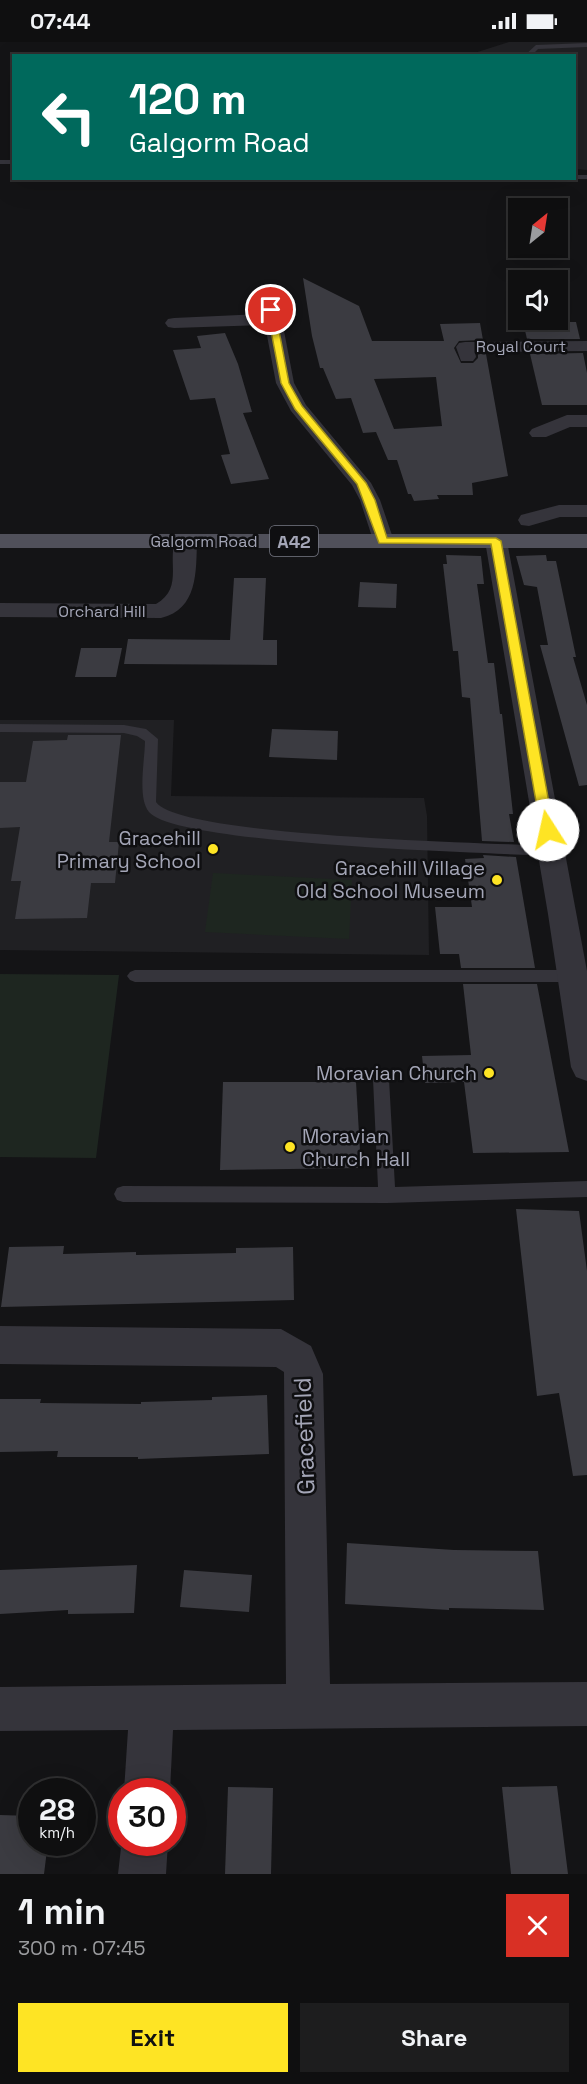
<!DOCTYPE html>
<html lang="en">
<head>
<meta charset="utf-8">
<style>
	:root { --surface:#0f0f10; --page:#1d1d1e; --text:#f1f3f6; --muted:#9b9c9f; --line:#2f2f30; --accent:#fee424 }
	body { margin:0; font-family:"Space Grotesk",sans-serif; background:var(--page); color:var(--text); height:100vh; display:flex; flex-direction:column; font-size:22px; white-space:nowrap }
	* { box-sizing:border-box; margin:0 }
	p { font-size:20px; color:var(--muted) }
	.icon { flex:none; width:33px; height:33px; fill:none; stroke:currentColor; stroke-width:2; stroke-linecap:round; stroke-linejoin:round }
	.map { position:relative; height:1832px; overflow:hidden }
	.drawer { display:flex; flex-direction:column; background:var(--surface); flex:1 }
	.drawer>* { flex:none }
	.top-card { position:absolute; left:12px; top:12px; width:564px; height:126px; border-radius:0px; box-shadow:0 6px 24px #0002,0 0 0 2px var(--line); background:#00695c; color:#fff; overflow:hidden }
	.needle { width:39px; rotate:30deg }
	.controls { position:absolute; left:508px; top:156px; display:grid; gap:12px }
	.controls a { display:grid; place-items:center; width:60px; height:60px; border-radius:0px; background:var(--surface); box-shadow:0 6px 24px #0002,0 0 0 2px var(--line); font-size:30px }
	.speed { position:absolute; left:18px; top:1736px; display:flex; gap:12px; font-size:30px; font-weight:700; text-align:center }
	.speed>* { display:grid; place-content:center; width:78px; height:78px; border-radius:50%; background:var(--surface); box-shadow:0 6px 24px #0002,0 0 0 2px var(--line); line-height:1 }
	.speed small { font-size:15px; font-weight:400 }
	.speed .limit { border:9px solid #d22; background:#fff; color:#111 }
	.pin { position:absolute; display:grid; place-items:center; width:51px; height:51px; color:#fff; margin:-26px; border:3px solid #fff; border-radius:50%; box-shadow:0 2px 6px #0007 }
	.me { position:absolute; width:66px; margin:-33px; rotate:350deg; stroke-linejoin:round; filter:drop-shadow(0 0 4px #0008) }
	.turn { display:flex; align-items:center; gap:21px; height:126px; padding:0 18px; font-size:27px }
	.turn .icon { width:78px; height:78px; stroke-width:2.5 }
	.turn b { display:block; font-size:42px; line-height:51px }
	.round { display:grid; place-items:center; flex:none; width:63px; height:63px; border-radius:0px; background:var(--page) }
	.overview { display:flex; align-items:center; justify-content:space-between; height:102px; padding:0 18px }
	h1 { font-size:36px; font-weight:700; line-height:45px }
	.button { display:flex; gap:12px; margin-top:auto; padding:12px 18px }
	.button a { flex:1; height:69px; border-radius:0px; background:var(--accent); color:#111; font-size:24px; font-weight:700; line-height:69px; text-align:center }
	.button a+a { background:var(--page); color:var(--text) }
	.status { display:flex; justify-content:space-between; align-items:center; height:42px; padding:0 30px; background:var(--surface); direction:ltr }
	.status svg { height:16px; fill:currentColor }
	.map>svg:first-child { display:block }
	.built { fill:#202023 }
	.green { fill:#1e2620 }
	.building { fill:#3b3b41; fill-rule:evenodd }
	.lines { fill:none; stroke-linecap:round; stroke-linejoin:round }
	.lane { fill:#35343b; fill-rule:evenodd }
	.street { fill:#35343b; fill-rule:evenodd }
	.primary { fill:#50505a; fill-rule:evenodd }
	.route { fill:#fee424; stroke:#a59417; stroke-width:1.5 }
	.poi-dot { fill:#fee424; stroke:#0f0f11; stroke-width:2 }
	.labels { text-anchor:middle; dominant-baseline:central; stroke-width:5; stroke-linejoin:round; paint-order:stroke }
	.far-street-label { font-size:16px; fill:#a4a6b7; stroke:#0f0f11 }
	.shield { fill:#0f0f11; stroke:#777985; stroke-width:1.5 }
	.shield-label { font-size:18px; font-weight:bold; fill:#a4a6b7 }
	.poi-label { font-size:20px; fill:#a4a6b7; stroke:#0f0f11; text-anchor:end }
	.near-street-label { font-size:24px; fill:#a4a6b7; stroke:#0f0f11 }
</style>
</head>
<body>
<div class="status"><b>07:44</b><svg viewBox="0 0 49 12"><path d="M0 12V9h3v3zM5 12V6h3v6zM10 12V3h3v9zM15 12V0h3v12zM26 1h20v11H26zM47 4h2v5h-2z"/></svg></div>
<div class="map">
<svg width="587" height="1832" viewBox="0 0 587 1832">
	<rect width="100%" height="100%" fill="#141416"/>
	<g class="built">
		<path d="M509 0H587V128L575 127 574 14H465Z"/>
		<path d="M0 678H174L171 754 424 756 427 774 429 913 0 908Z"/>
	</g>
	<g class="green">
		<path d="M213 831 352 838 349 897 205 890Z"/>
		<path d="M0 932 119 933 96 1116 0 1115Z"/>
	</g>
	<g class="building">
		<path d="M303 236 359 264 372 299H444L440 282 480 281 483 298 459 299 454 306 461 321H473L478 316V312H486L508 434 472 441 473 453H437L439 457 414 459 411 452H408L397 418H388L376 390 363 391 351 356 336 357 323 326H320L312 294ZM436 335 442 384 394 387 374 337Z"/>
		<path d="M523 280H576L580 297H527Z"/>
		<path d="M225 291 238 322 252 370 243 371 269 437 231 442 221 413 230 412 215 356 190 358 173 308 201 306 197 294Z"/>
		<path d="M583 311 587 331V363H542L530 312Z"/>
		<path d="M446 513 481 514 484 542H477L488 621H494L500 672H502L513 772H509L514 800 482 799 470 656 462 655 458 609H453L443 522H447Z"/>
		<path d="M546 513 547 519H556L576 615H573L587 663V743L579 744 540 603H548L537 545 524 543 516 514Z"/>
		<path d="M234 536H266L263 598H277V623L124 622 128 597 230 598Z"/>
		<path d="M360 540 397 542 396 566 358 565Z"/>
		<path d="M81 606H122L116 635H75Z"/>
		<path d="M272 687 338 689 337 718 269 715Z"/>
		<path d="M68 693H121L109 800H119L115 841H91L87 876 15 877 21 839H11L20 785 0 786V740H26L33 699 67 698Z"/>
		<path d="M483 813 516 815 535 926H461L459 912H440L435 865H472L465 817 484 816Z"/>
		<path d="M463 942H537L569 1110 473 1111 464 1040 425 1041 422 1014 471 1013Z"/>
		<path d="M223 1040H356L361 1126 220 1128Z"/>
		<path d="M516 1167 579 1169 587 1229V1433L573 1434 559 1351 537 1354Z"/>
		<path d="M64 1204 63 1212 136 1210V1213L236 1211V1206L293 1205 294 1258 1 1265 9 1205Z"/>
		<path d="M267 1353 269 1412 138 1417V1415H57L58 1409 0 1410V1357H41L40 1361 141 1362V1360L212 1358V1355Z"/>
		<path d="M347 1501 454 1508 538 1509 544 1568 449 1566V1568L345 1562Z"/>
		<path d="M137 1523 134 1571 68 1572V1568L0 1572V1528Z"/>
		<path d="M184 1528 252 1533 249 1570 180 1565Z"/>
		<path d="M557 1744 568 1832H511L502 1745Z"/>
		<path d="M228 1745 273 1746 271 1832H225Z"/>
		<path d="M0 1773 32 1774V1800H48L44 1832H0Z"/>
	</g>
	<g class="lines">
		<g class="lane">
			<path d="M587 1V5L538 7 531 14H524L536 3Z"/>
			<rect x="0" y="118" width="14" height="4"/>
			<path d="M574 133H587V137H571L574 136Z"/>
			<path d="M0 682 124 683 146 687 158 697 156 760C180 795 494 801 551 804L558 809 551 814C493 811 176 803 149 770 137 756 145 717 145 699L137 694 124 691 0 690Z"/>
			<path d="M135 928H573L578 930 581 934 578 938 573 940H135L130 938 127 934 130 930Z"/>
			<path d="M381 1030 387 1032 389 1037 395 1145 587 1139V1155L387 1161 123 1160 117 1158 114 1152 117 1146 123 1144 378 1145 373 1037 375 1032Z"/>
		</g>
		<g class="street">
			<path d="M271 263 277 264 280 268 294 341 306 363 371 441 380 458 394 499 391 504 383 506 375 504 360 458 352 443 291 369 276 341 265 283 174 286 168 285 165 281 168 277 174 276 263 272 265 264Z"/>
			<path d="M587 299V309L475 310 476 315 473 319H461L456 305 459 301 465 300Z"/>
			<path d="M567 373H587V385H570L546 395H532L529 391 532 387Z"/>
			<path d="M559 463H587V475H560L529 484 521 483 518 478 521 473Z"/>
			<path d="M186 492 194 494 197 499C196 530 198 567 161 576L0 575V561L156 562C186 545 164 515 178 494Z"/>
			<path d="M496 492 504 494 507 499 587 929V1039L576 1035 571 1025 548 872 485 499 488 494Z"/>
			<path d="M0 1284 281 1287 311 1304 323 1332 330 1642 587 1640V1684L173 1688 170 1749H124L128 1688 0 1689V1645L286 1642 284 1330 276 1325 0 1322Z"/>
			<path d="M122 1797V1800H168L166 1832H118Z"/>
		</g>
		<rect class="primary" x="0" y="492" width="587" height="14"/>
	</g>
	<path class="route" d="M271 266 275 268 289 341 302 364 366 441 375 458 387 496H496L501 499 554 788 552 791 548 792 541 788 491 502 379 501 357 442 295 367 281 341 267 268Z"/>
	<g class="poi-dot">
		<circle cx="213" cy="807" r="6"/>
		<circle cx="497" cy="838" r="6"/>
		<circle cx="489" cy="1031" r="6"/>
		<circle cx="290" cy="1105" r="6"/>
	</g>
	<g class="labels">
		<g class="far-street-label">
			<text x="521" y="304">Royal Court</text>
			<text x="204" y="499">Galgorm Road</text>
			<text x="102" y="569">Orchard Hill</text>
		</g>
		<rect class="shield" x="270" y="484" width="48" height="30" rx="4.5"/>
		<g class="shield-label">
			<text x="294" y="499">A42</text>
		</g>
		<g class="poi-label">
			<text x="201" y="796">Gracehill<tspan x="201" dy="23">Primary School</tspan></text>
			<text x="485" y="826">Gracehill Village<tspan x="485" dy="23">Old School Museum</tspan></text>
			<text x="477" y="1031">Moravian Church</text>
			<text x="302" y="1094" text-anchor="start">Moravian<tspan x="302" dy="23">Church Hall</tspan></text>
		</g>
		<g class="near-street-label">
			<text transform="translate(304 1394) rotate(-92)">Gracefield</text>
		</g>
	</g>
</svg>
<div class="controls">
<a><svg class="needle" viewBox="-14 -14 28 28"><path d="M0-13l5 13h-10z" fill="#e53935"/><path d="M0 13l5-13h-10z" fill="#9b9c9f"/></svg></a>
<a><svg class="icon" aria-label="sound" viewBox="0 0 24 24"><path d="M4 9h4l5-4v14l-5-4H4zM17 9q2 3 0 6"/></svg></a>
</div>
<div class="speed"><div>28<small>km/h</small></div><div class="limit">30</div></div>
<div class="pin" style="left:271px;top:268px;background:#d93025"><svg class="icon" aria-label="arrive" viewBox="0 0 24 24"><path d="M6 21V4h12l-3 4 3 4H6"/></svg></div>
<svg class="me" style="left:548px;top:788px" viewBox="-20 -20 40 40"><circle r="19" fill="#fff"/><path d="M0-13L10 11 0 6-10 11z" fill="#fee424"/></svg>
<div class="top-card">
<div class="turn"><svg class="icon" aria-label="left" viewBox="0 0 24 24"><path d="M17 20v-9H6M10 6l-5 5 5 5"/></svg><div><b>120 m</b>Galgorm Road</div></div>
</div>
</div>
<section class="drawer">
<div class="overview"><div><h1>1 min</h1><p>300 m · 07:45</p></div><a class="round" style="background:#d93025;color:#fff"><svg class="icon" aria-label="close" viewBox="0 0 24 24"><path d="M6 6l12 12M18 6L6 18"/></svg></a></div>
<div class="button"><a>Exit</a><a>Share</a></div>
</section>
</body>
</html>
